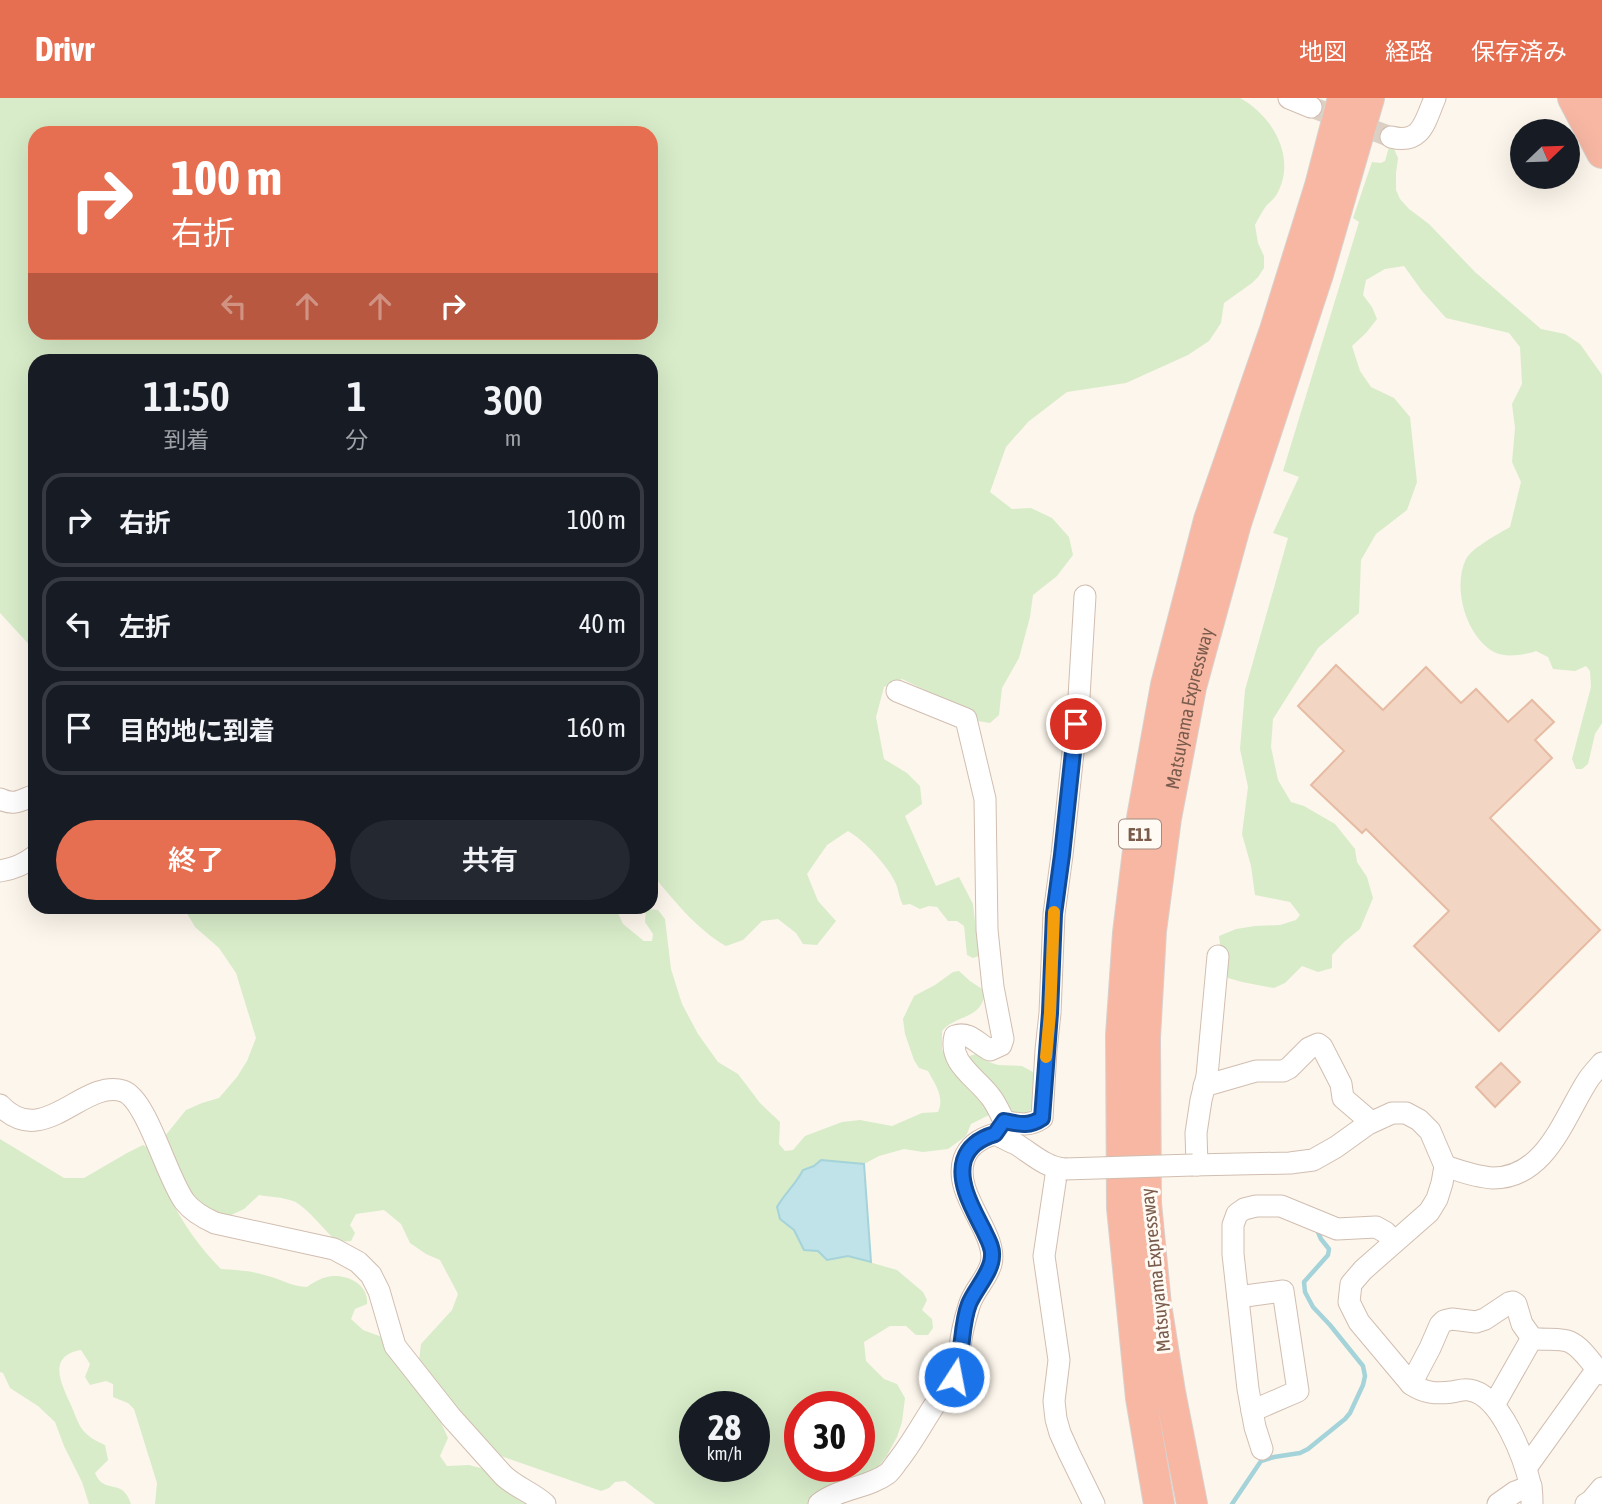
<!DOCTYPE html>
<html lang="ja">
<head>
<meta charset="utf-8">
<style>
	:root { --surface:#171b24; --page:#242831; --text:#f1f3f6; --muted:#9ea1a6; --line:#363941; --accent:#e76f51 }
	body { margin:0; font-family:"Asap Condensed","Noto Sans JP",sans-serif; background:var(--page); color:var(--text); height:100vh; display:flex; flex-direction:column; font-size:26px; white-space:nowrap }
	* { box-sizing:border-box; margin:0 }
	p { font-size:23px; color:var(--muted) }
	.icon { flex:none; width:38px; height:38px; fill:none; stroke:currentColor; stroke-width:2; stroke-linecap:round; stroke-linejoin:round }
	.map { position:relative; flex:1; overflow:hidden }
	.panel { position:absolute; left:28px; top:256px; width:630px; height:560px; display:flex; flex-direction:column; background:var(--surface); border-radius:21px; box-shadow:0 7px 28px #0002 }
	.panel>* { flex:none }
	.banner { position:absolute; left:28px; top:28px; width:630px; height:214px; border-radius:21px; box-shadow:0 7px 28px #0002; background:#e76f51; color:#fff; overflow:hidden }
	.needle { width:46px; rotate:67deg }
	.fabs { position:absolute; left:1510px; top:21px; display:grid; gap:14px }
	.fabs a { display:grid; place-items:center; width:70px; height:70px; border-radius:50%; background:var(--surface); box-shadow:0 7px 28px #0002; font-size:35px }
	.speed { position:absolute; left:679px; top:1293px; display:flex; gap:14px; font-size:35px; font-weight:700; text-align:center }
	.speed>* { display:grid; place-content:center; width:91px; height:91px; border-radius:50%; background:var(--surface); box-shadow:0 7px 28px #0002; line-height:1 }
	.speed small { font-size:18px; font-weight:400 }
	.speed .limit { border:10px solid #d22; background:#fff; color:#111 }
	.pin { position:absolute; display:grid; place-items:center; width:60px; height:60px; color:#fff; margin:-30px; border:4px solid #fff; border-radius:50%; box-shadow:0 2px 7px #0007 }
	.me { position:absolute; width:77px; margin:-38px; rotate:11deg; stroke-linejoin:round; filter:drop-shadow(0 0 5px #0008) }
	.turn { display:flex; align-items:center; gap:24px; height:147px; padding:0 28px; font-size:32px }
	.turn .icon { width:91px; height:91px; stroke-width:2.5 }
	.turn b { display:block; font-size:49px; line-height:60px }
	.lanes { display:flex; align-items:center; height:66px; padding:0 28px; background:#0003; justify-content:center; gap:35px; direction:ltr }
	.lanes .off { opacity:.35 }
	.eta { display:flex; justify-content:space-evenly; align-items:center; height:119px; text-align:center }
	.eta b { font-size:42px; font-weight:600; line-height:49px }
	.cta { display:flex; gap:14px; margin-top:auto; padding:14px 28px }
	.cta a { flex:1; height:80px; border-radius:42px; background:var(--accent); color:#fff; font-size:28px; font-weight:600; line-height:80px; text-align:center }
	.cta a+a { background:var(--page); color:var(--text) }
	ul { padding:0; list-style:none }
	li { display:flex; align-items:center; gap:21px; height:94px; margin:0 14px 10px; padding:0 14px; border:4px solid var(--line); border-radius:21px }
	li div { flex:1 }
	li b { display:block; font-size:26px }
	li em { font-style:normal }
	header { display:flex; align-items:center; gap:42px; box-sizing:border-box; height:98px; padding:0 35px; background:var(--accent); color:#fff }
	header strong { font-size:33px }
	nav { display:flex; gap:38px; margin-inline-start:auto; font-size:24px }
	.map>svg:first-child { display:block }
	.green { fill:#d8ecc9; fill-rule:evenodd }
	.water { fill:#bfe3e8; stroke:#a5d3da; stroke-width:2 }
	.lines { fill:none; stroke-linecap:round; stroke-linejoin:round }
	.stream { stroke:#a5d3da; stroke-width:4.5 }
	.building { fill:#f3d5c3; stroke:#e6bba3; stroke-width:2 }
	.minor-tunnel { stroke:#dcd0c4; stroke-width:21; stroke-dasharray:21 10; stroke-linecap:butt }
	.minor-casing { stroke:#d1beb0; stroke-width:23 }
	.highway-casing { stroke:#dad1cd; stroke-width:32 }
	.minor { stroke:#fff; stroke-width:21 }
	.highway { stroke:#f7b7a3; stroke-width:30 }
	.minor-bridge-casing { stroke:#d1beb0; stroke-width:23; stroke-linecap:butt }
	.minor-bridge { stroke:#fff; stroke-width:21 }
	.route-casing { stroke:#114b97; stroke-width:18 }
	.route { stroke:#1a73e8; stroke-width:12 }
	.slow { stroke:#f59e0b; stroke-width:12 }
	.labels { text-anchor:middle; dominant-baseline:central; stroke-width:6; stroke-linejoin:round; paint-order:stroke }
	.shield { fill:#fffaf3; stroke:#a28b7f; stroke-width:2 }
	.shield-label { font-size:18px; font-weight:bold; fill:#7a5c4d }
	.street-label { font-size:19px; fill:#7a5c4d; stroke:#fffaf3 }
</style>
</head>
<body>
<header>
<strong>Drivr</strong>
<nav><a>地図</a><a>経路</a><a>保存済み</a></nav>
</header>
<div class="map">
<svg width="1602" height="1406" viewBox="0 0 1602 1406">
	<rect width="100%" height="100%" fill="#fdf6ec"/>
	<g class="green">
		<path d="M0 0H1240C1273 18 1297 60 1277 96 1274 101 1270 104 1266 108 1262 114 1258 121 1255 127L1258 145 1264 158V170L1258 179 1252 185 1224 205 1221 225 1209 243 1188 257 1126 285 1067 294 1028 324 1006 349 990 394 1012 411 1031 410 1052 420 1069 439 1073 457 1057 478 1033 497 1030 519 1019 560 1002 590 999 617 990 625 978 623 966 612 902 581 884 589 876 619 884 661 907 675 920 688 922 706 905 718 936 788 959 779 973 806 979 858 973 860 967 857 964 828 957 823H948L937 809 929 808 920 811 910 806 903 807C899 800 899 793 896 786 889 769 864 742 848 733L827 747 807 776 818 803 836 823 817 847 803 846 796 835 778 821 762 823 743 842 726 848C696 831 673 801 651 775V262H35V553L0 515ZM35 35H651V234H35Z"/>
		<path d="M1389 49 1394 51 1398 60 1396 75V92L1400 101 1409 111 1429 126 1475 174 1541 231 1565 236 1580 246 1602 277V625L1595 636 1588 666 1582 671H1576L1572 661 1591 589 1590 573 1586 568 1575 573 1553 571 1548 559 1536 553C1525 557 1504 560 1494 554 1466 538 1452 490 1466 461 1472 450 1498 436 1510 429L1521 384 1512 364 1515 330 1512 306 1522 286 1520 249 1509 235 1446 220 1422 193 1404 168 1385 171 1366 182 1363 197 1372 209 1377 221 1366 235 1352 248 1360 273 1371 289 1394 300 1410 319 1417 384 1407 412 1376 436 1361 462 1359 515 1318 550 1273 621 1271 649 1278 682 1291 704 1304 708 1335 726 1355 751 1357 764 1367 779 1373 800 1360 831 1344 844 1332 857V870L1318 874 1302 868 1285 885 1274 890 1242 884 1228 880 1222 861 1219 838 1236 831 1255 828 1280 827 1296 822 1300 817 1290 804 1255 797 1251 768 1242 736 1248 689 1240 651 1245 592 1288 440 1273 435 1299 379 1283 373 1359 124 1353 120 1372 64 1381 65 1385 63Z"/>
		<path d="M180 809H615L623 826 644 843H652L653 836 645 824 646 811 658 812 665 821 671 871 682 906 698 936 718 964 738 976 760 1005 780 1024 779 1046 785 1053 793 1052 805 1038 842 1024 860 1022 892 1028 922 1015 938 1014C945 999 935 986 928 973L919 970 914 962 905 936 903 921 914 898 935 887 953 874 959 873 970 883 985 893C983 922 956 916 942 933V952L949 961 966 959 976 956 986 963 998 967 1022 968 1033 974 1037 986 1038 1006 1027 1015 991 1016 971 1026 966 1038 948 1051 923 1054 904 1051 879 1058 864 1066 821 1062 814 1068 803 1072C796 1086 785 1095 777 1109L780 1121 794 1132 805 1152 818 1153 827 1161 848 1158 897 1172 923 1194 927 1202 922 1212 932 1221 933 1230 928 1237H916L906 1228H890L864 1244 866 1263 884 1281 897 1286 905 1300 902 1324 897 1339 886 1359 872 1376 810 1406H655L625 1383 615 1384 609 1390 601 1393 501 1358 434 1286 419 1263 421 1246 452 1212 458 1196 440 1162 426 1156 410 1145 401 1126 384 1112 356 1116 350 1127 355 1135 351 1143 337 1144C326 1134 305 1107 293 1103 282 1099 270 1099 259 1097L244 1111 229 1118C222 1116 213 1115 207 1112 184 1099 173 1060 165 1038L186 1012 202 1005 219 1000 237 979 247 963 256 940 236 875 219 850 195 829 185 812ZM695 1309H754V1368H695ZM800 1309H859V1368H800Z"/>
		<path d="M0 1041 64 1080H84L127 1055 143 1047 150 1051C168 1100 184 1133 221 1171 237 1172 253 1173 268 1178 283 1182 291 1188 307 1189 315 1183 323 1179 333 1178 350 1177 369 1188 367 1206L355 1211 351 1221 363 1232 382 1239 439 1320 448 1340 440 1358 447 1368 469 1367 484 1371 529 1406H155L157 1385 134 1311 128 1305 113 1299V1286L106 1283 90 1287 85 1279 90 1266 81 1252C47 1258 61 1285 70 1305 74 1313 77 1324 82 1331 88 1339 96 1343 105 1347L108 1362 95 1375C104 1398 122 1378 131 1406H89L82 1384 64 1348 55 1324 38 1308 10 1290 3 1275 0 1274Z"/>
	</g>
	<path class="water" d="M821 1062 864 1066 871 1164 848 1158 827 1162 818 1153 804 1152 794 1132 780 1121 777 1109C785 1095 796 1086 803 1072L814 1068Z"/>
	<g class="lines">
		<path class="stream" d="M1232 1406 1261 1363 1274 1359 1300 1355 1308 1351 1345 1321 1350 1315 1363 1287 1365 1278 1363 1268 1330 1227 1313 1209 1305 1194 1304 1184 1328 1157 1329 1151 1321 1141 1317 1132"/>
	</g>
	<g class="building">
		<path d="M1336 567 1383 612 1426 569 1461 605 1476 591 1508 624 1532 602 1554 624 1535 642 1552 660 1490 720 1600 832 1499 933 1414 848 1449 813 1366 731 1362 735 1311 687 1344 653 1298 608Z"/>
		<path d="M1501 965 1520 984 1495 1009 1476 989Z"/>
	</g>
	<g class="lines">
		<path class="minor-tunnel" d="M1311 9 1391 39"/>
		<g class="minor-casing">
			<g id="minor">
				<path d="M1289 0 1311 9"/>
				<path d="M1391 39C1422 47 1425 23 1435 0"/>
				<path d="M897 593 966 621 985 701 987 832 993 889 1003 941 1001 947 990 952C978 946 969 933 955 938 948 965 976 979 990 998 996 1005 1000 1015 1004 1023"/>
				<path d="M0 701C15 708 21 702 35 697"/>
				<path d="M0 773C13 771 25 766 35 758"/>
				<path d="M1204 988 1256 973H1283L1289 970 1309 950 1318 946 1322 949 1341 986 1343 1000 1371 1024"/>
				<path d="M0 1007C43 1053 83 980 123 993 147 1001 167 1081 185 1104 193 1114 204 1120 215 1125L334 1151 358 1164 371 1177 379 1193 395 1248 451 1319 503 1377C515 1389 532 1394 545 1406"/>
				<path d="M1004 1023C1019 1026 1029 1029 1042 1020L1046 952 1050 915 1054 816 1062 757 1079 599 1085 498"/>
				<path d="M1193 1067 1290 1065 1313 1062 1336 1049 1368 1026 1392 1015H1406L1419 1022 1430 1033 1445 1068 1442 1085 1437 1101 1429 1114 1363 1172 1351 1186 1349 1204 1359 1224 1411 1286C1424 1295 1436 1296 1452 1294 1458 1293 1463 1291 1469 1292 1501 1296 1525 1362 1531 1390 1532 1395 1532 1400 1532 1406"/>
				<path d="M1197 1067 1196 1035 1201 1002 1207 978 1218 858"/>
				<path d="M1445 1068C1460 1073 1476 1079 1493 1080 1546 1080 1564 1019 1588 982 1592 976 1597 971 1602 965"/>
				<path d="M1057 1071 1044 1158 1059 1262 1054 1303 1056 1321 1060 1335 1069 1355 1094 1406"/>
				<path d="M1238 1199 1283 1193 1298 1293 1252 1313"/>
				<path d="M1411 1286 1430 1250 1440 1227 1444 1223 1452 1221 1476 1224 1485 1221 1509 1205 1513 1204 1516 1206 1522 1226 1532 1240C1544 1243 1559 1239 1570 1244 1583 1250 1592 1267 1602 1276"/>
				<path d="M1494 1307 1532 1240"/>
				<path d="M1262 1351 1255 1329 1248 1291 1233 1156V1127L1237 1116 1244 1111 1256 1108H1281L1337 1131 1376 1129 1385 1134 1394 1143"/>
				<path d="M1526 1370 1597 1271"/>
				<path d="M819 1406C839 1390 868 1390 887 1376 891 1373 894 1368 897 1364 913 1344 924 1322 938 1302 945 1291 957 1279 960 1266 961 1261 960 1255 960 1250 961 1237 965 1221 969 1208 973 1193 987 1181 991 1166 999 1136 952 1097 964 1061 969 1047 981 1040 995 1036 1002 1039 1009 1043 1016 1046 1031 1055 1046 1070 1065 1071"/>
				<path d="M1498 1406 1515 1394 1531 1388"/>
				<path d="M1586 1406 1591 1403 1602 1390"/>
			</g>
		</g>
		<g class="highway-casing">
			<g id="highway">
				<path d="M1573 0 1602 55"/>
				<path d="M1597 0 1602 10"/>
				<path d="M1159 1406 1141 1300 1122 1110 1121 937 1128 835 1142 720 1166 587 1209 422 1275 232 1320 88 1343 0"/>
				<path id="s1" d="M1192 1406 1170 1294 1156 1207 1146 1105 1145 940 1151 833 1166 720 1191 589 1236 425 1318 176 1369 0"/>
			</g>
		</g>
		<use href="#minor" class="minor"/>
		<use href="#highway" class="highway"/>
		<g class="minor-bridge-casing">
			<path id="minor-bridge" d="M1065 1071 1193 1067"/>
		</g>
		<use href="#minor-bridge" class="minor-bridge"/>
	</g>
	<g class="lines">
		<g class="route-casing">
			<path id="route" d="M954 1279C964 1257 960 1229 969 1206 975 1191 992 1174 992 1158 993 1149 987 1140 984 1133 974 1113 957 1085 964 1062 969 1047 981 1040 995 1036L1004 1023C1019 1026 1029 1029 1042 1020L1050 915 1054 816 1062 757 1076 626"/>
		</g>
		<use href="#route" class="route"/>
		<path class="slow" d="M1046 959 1050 915 1054 814"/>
	</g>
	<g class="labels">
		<rect class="shield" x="1119" y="721.5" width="42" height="29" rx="5"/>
		<g class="shield-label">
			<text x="1140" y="736">E11</text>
		</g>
		<g class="street-label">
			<text stroke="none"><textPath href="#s1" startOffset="803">Matsuyama Expressway</textPath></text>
			<text transform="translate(1155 1172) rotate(-96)">Matsuyama Expressway</text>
		</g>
	</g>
</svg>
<div class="fabs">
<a><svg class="needle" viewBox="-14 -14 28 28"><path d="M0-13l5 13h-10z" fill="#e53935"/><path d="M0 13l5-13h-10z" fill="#9ea1a6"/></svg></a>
</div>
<div class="speed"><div>28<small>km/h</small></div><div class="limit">30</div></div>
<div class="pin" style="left:1076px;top:626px;background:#d93025"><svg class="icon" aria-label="arrive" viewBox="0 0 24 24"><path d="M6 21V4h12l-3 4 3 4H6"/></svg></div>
<svg class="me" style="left:954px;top:1279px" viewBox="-20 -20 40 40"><circle r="17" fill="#1a73e8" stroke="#fff" stroke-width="3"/><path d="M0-11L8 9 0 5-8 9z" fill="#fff"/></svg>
<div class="banner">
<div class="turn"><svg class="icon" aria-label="right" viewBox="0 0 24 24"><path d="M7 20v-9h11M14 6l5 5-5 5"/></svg><div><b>100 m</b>右折</div></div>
<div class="lanes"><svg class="icon off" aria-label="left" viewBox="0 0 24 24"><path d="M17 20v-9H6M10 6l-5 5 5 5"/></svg><svg class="icon off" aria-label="ahead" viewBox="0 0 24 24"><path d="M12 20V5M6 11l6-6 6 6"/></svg><svg class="icon off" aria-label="ahead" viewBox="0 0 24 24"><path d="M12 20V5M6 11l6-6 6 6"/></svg><svg class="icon" aria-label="right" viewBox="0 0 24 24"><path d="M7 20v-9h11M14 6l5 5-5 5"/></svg></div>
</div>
<section class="panel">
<div class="eta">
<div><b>11:50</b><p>到着</p></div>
<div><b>1</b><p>分</p></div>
<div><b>300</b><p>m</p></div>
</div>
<ul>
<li><svg class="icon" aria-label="right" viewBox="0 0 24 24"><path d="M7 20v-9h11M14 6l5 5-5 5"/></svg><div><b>右折</b></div><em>100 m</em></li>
<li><svg class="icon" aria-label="left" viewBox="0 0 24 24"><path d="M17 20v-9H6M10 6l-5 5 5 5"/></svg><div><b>左折</b></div><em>40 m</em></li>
<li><svg class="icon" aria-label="arrive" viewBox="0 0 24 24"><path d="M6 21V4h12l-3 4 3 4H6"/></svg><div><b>目的地に到着</b></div><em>160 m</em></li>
</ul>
<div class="cta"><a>終了</a><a>共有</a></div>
</section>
</div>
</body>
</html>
